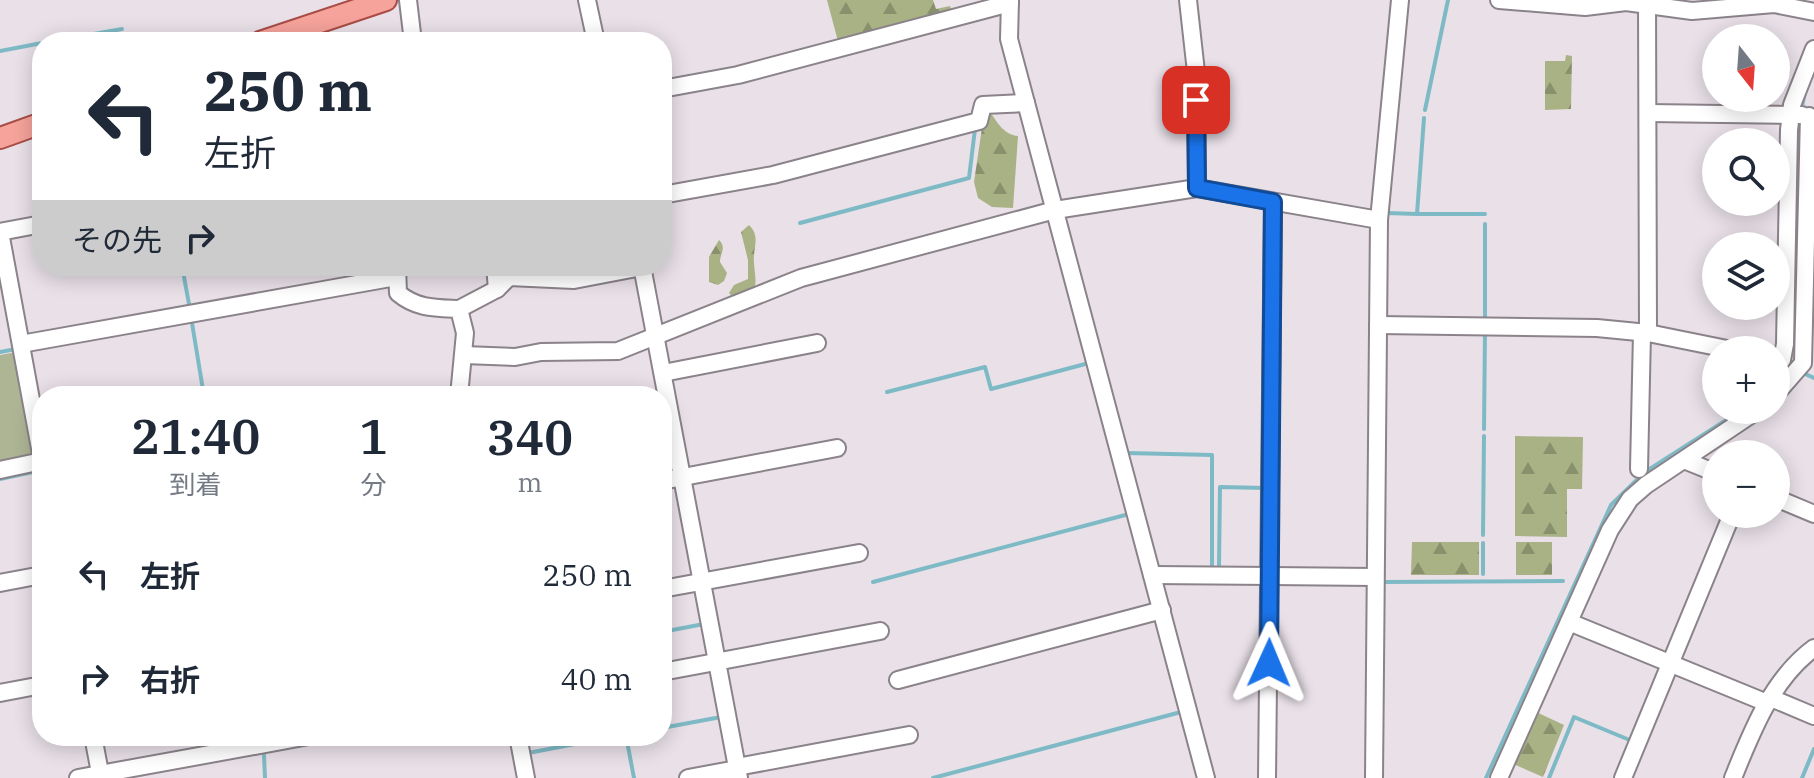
<!DOCTYPE html>
<html lang="ja">
<head>
<meta charset="utf-8">
<style>
	:root { --surface:#fff; --page:#f2f2f3; --text:#1f2937; --muted:#747a83 }
	body { margin:0; font-family:"IBM Plex Serif","Noto Sans JP",serif; background:var(--page); color:var(--text); height:100vh; display:flex; flex-direction:column; font-size:30px; white-space:nowrap }
	* { box-sizing:border-box; margin:0 }
	p { font-size:26px; color:var(--muted) }
	.icon { flex:none; width:44px; height:44px; fill:none; stroke:currentColor; stroke-width:2; stroke-linecap:round; stroke-linejoin:round }
	.map { position:relative; flex:1; overflow:hidden }
	.details { position:absolute; left:32px; top:386px; width:640px; height:360px; display:flex; flex-direction:column; background:var(--surface); border-radius:32px; box-shadow:0 4px 20px #0003 }
	.details>* { flex:none }
	.banner { position:absolute; left:32px; top:32px; width:640px; height:244px; border-radius:32px; box-shadow:0 4px 20px #0003; background:#fff; color:var(--text); overflow:hidden }
	.needle { width:52px; rotate:163deg }
	.tools { position:absolute; left:1702px; top:24px; display:grid; gap:16px }
	.tools a { display:grid; place-items:center; width:88px; height:88px; border-radius:50%; background:var(--surface); box-shadow:0 4px 20px #0003; font-size:40px }
	.pin { position:absolute; display:grid; place-items:center; width:68px; height:68px; color:#fff; margin:-34px; border-radius:16px; box-shadow:0 4px 12px #0006 }
	.me { position:absolute; width:88px; margin:-44px; rotate:1deg; stroke-linejoin:round; filter:drop-shadow(0 0 6px #0008) }
	.turn { display:flex; align-items:center; gap:28px; height:168px; padding:0 40px; font-size:36px }
	.turn .icon { width:104px; height:104px; stroke-width:2.5 }
	.turn b { display:block; font-size:56px; line-height:68px }
	.then { display:flex; align-items:center; height:76px; padding:0 40px; background:#0003; gap:16px; font-size:30px }
	.eta { display:flex; justify-content:space-evenly; align-items:center; height:136px; text-align:center }
	.eta b { font-size:48px; font-weight:600; line-height:56px }
	ul { padding:0; list-style:none }
	li { display:flex; align-items:center; gap:24px; height:104px; padding:0 40px }
	li div { flex:1 }
	li b { display:block; font-size:30px }
	li em { font-style:normal }
	.map>svg:first-child { display:block }
	.forest { fill:url(#forest-firs) }
	.pitch { fill:#aeb595 }
	.lines { fill:none; stroke-linecap:round; stroke-linejoin:round }
	.stream { stroke:#7ebac6; stroke-width:4 }
	.minor-casing { stroke:#8b838a; stroke-width:20 }
	.major-casing { stroke:#a84c45; stroke-width:24 }
	.minor { stroke:#fff; stroke-width:16 }
	.major { stroke:#f6a39b; stroke-width:20 }
	.route-casing { stroke:#114b97; stroke-width:20 }
	.route { stroke:#1a73e8; stroke-width:14 }
</style>
</head>
<body>
<div class="map">
<svg width="1814" height="778" viewBox="0 0 1814 778">
	<defs>
		<pattern id="forest-firs" width="22" height="20" patternUnits="userSpaceOnUse" patternTransform="scale(2)"><rect width="22" height="20" fill="#a8b284"/><path d="M5 1l3.5 6h-7zM16 11l3.5 6h-7z" fill="#88906c"/></pattern>
	</defs>
	<rect width="100%" height="100%" fill="#e9e0e8"/>
	<g class="forest">
		<path d="M827 0H933L936 9 950 6 953 14 839 45Z"/>
		<path d="M1566 55 1572 56 1571 109 1545 110V61H1565Z"/>
		<path d="M990 112C997 122 1004 135 1018 136L1013 208 992 207 978 198 974 182 984 114Z"/>
		<path d="M749 225C759 235 755 243 754 255 752 275 767 297 732 296L729 293 734 285 748 279V260L741 232Z"/>
		<path d="M719 240C727 248 720 253 720 262L727 273 724 281 718 285 709 282V257Z"/>
		<path d="M1515 436 1583 437 1582 489H1567V537L1515 536Z"/>
		<path d="M1412 542H1479V575H1411Z"/>
		<rect x="1516" y="542" width="36" height="33"/>
		<path d="M1534 711 1564 725 1543 777 1511 763Z"/>
	</g>
	<path class="pitch" d="M17 352 35 452 32 457 0 464V355Z"/>
	<g class="lines">
		<g class="stream">
			<path d="M49 42 122 29"/>
			<path d="M0 51 42 43"/>
			<path d="M1425 110 1448 0"/>
			<path d="M1801 111 1805 92"/>
			<path d="M1796 182 1800 119"/>
			<path d="M1387 213 1417 214 1424 118"/>
			<path d="M1417 214H1485"/>
			<path d="M800 223 969 178 975 129"/>
			<path d="M182 266 189 304"/>
			<path d="M657 305 661 326"/>
			<path d="M1485 320V224"/>
			<path d="M192 323 204 396"/>
			<path d="M0 352 16 349"/>
			<path d="M1803 373 1814 378"/>
			<path d="M1776 380 1785 365"/>
			<path d="M887 392 985 367 991 389 1089 363"/>
			<path d="M1484 429 1485 331"/>
			<path d="M1126 453 1212 455V567"/>
			<path d="M0 479 38 471"/>
			<path d="M1483 535 1484 436"/>
			<path d="M1219 565 1220 487 1265 488V491"/>
			<path d="M1483 574V543"/>
			<path d="M873 582 1129 514"/>
			<path d="M1382 582 1563 581"/>
			<path d="M662 632 704 624"/>
			<path d="M662 728 721 717"/>
			<path d="M626 736 634 778"/>
			<path d="M528 753 617 736"/>
			<path d="M264 755 265 778"/>
			<path d="M933 778 1181 712"/>
			<path d="M1486 778 1611 505 1645 472 1742 410"/>
			<path d="M1549 778 1574 717 1632 741"/>
			<path d="M1802 778 1814 749"/>
		</g>
		<g class="minor-casing">
			<g id="minor">
				<path d="M408 0 413 42"/>
				<path d="M587 0 596 42"/>
				<path d="M1010 0 1009 39 1206 778"/>
				<path d="M1188 0 1196 72 1197 188"/>
				<path d="M1499 0 1585 7 1626 2 1692 11 1774 4 1814 12"/>
				<path d="M1647 0 1648 333"/>
				<path d="M662 89 738 75 1010 3"/>
				<path d="M1648 113 1802 115"/>
				<path d="M662 195 773 175 979 121 983 105 1026 103"/>
				<path d="M0 232 42 459"/>
				<path d="M0 232 42 224"/>
				<path d="M397 266 398 293C417 309 436 308 459 309L465 333 459 396"/>
				<path d="M495 266 497 289"/>
				<path d="M642 266 739 778"/>
				<path d="M459 309 497 289 509 277 574 280 642 267"/>
				<path d="M1378 325 1597 328 1648 333 1732 350"/>
				<path d="M21 344 396 277"/>
				<path d="M464 355 515 357 541 352 618 351 801 278 1055 210 1197 188 1379 220"/>
				<path d="M1782 360 1785 344 1789 130 1792 105 1814 49"/>
				<path d="M663 373 817 343"/>
				<path d="M1776 394 1803 363 1809 116"/>
				<path d="M1684 460 1716 473"/>
				<path d="M1639 469 1642 333"/>
				<path d="M0 470 42 461"/>
				<path d="M662 481 837 448"/>
				<path d="M1776 498 1814 514"/>
				<path d="M1152 575 1375 577"/>
				<path d="M0 583 42 575"/>
				<path d="M662 589 859 553"/>
				<path d="M1569 622 1767 703"/>
				<path d="M662 672 880 631"/>
				<path d="M898 680 1162 610"/>
				<path d="M0 693 42 685"/>
				<path d="M1771 698 1814 716"/>
				<path d="M93 736 101 778"/>
				<path d="M518 736 526 778"/>
				<path d="M737 767 909 735"/>
				<path d="M78 778 309 736"/>
				<path d="M688 778 737 769"/>
				<path d="M1267 778 1273 202"/>
				<path d="M1374 778 1379 220 1400 0"/>
				<path d="M1499 778 1610 530 1630 499 1646 485 1758 410"/>
				<path d="M1623 778 1732 514"/>
				<path d="M1733 778C1752 731 1772 679 1814 648"/>
			</g>
		</g>
		<g class="major-casing">
			<g id="major">
				<path d="M260 42 386 0"/>
				<path d="M0 138 42 123"/>
			</g>
		</g>
		<use href="#minor" class="minor"/>
		<use href="#major" class="major"/>
	</g>
	<g class="lines">
		<g class="route-casing">
			<path id="route" d="M1196 100 1197 188 1273 202 1269 663"/>
		</g>
		<use href="#route" class="route"/>
	</g>
</svg>
<div class="tools">
<a><svg class="needle" viewBox="-14 -14 28 28"><path d="M0-13l5 13h-10z" fill="#e53935"/><path d="M0 13l5-13h-10z" fill="#747a83"/></svg></a>
<a><svg class="icon" aria-label="search" viewBox="0 0 24 24"><circle cx="10" cy="10" r="6"/><path d="M15 15l6 6"/></svg></a>
<a><svg class="icon" aria-label="layers" viewBox="0 0 24 24"><path d="M12 4l9 5-9 5-9-5zM3 14l9 5 9-5"/></svg></a>
<a>+</a>
<a>−</a>
</div>
<div class="pin" style="left:1196px;top:100px;background:#d93025"><svg class="icon" aria-label="arrive" viewBox="0 0 24 24"><path d="M6 21V4h12l-3 4 3 4H6"/></svg></div>
<svg class="me" style="left:1269px;top:663px" viewBox="-20 -20 40 40"><path d="M0-17L14 15 0 8-14 15z" fill="#1a73e8" stroke="#fff" stroke-width="4"/></svg>
<div class="banner">
<div class="turn"><svg class="icon" aria-label="left" viewBox="0 0 24 24"><path d="M17 20v-9H6M10 6l-5 5 5 5"/></svg><div><b>250 m</b>左折</div></div>
<div class="then">その先<svg class="icon" aria-label="right" viewBox="0 0 24 24"><path d="M7 20v-9h11M14 6l5 5-5 5"/></svg></div>
</div>
<section class="details">
<div class="eta">
<div><b>21:40</b><p>到着</p></div>
<div><b>1</b><p>分</p></div>
<div><b>340</b><p>m</p></div>
</div>
<ul>
<li><svg class="icon" aria-label="left" viewBox="0 0 24 24"><path d="M17 20v-9H6M10 6l-5 5 5 5"/></svg><div><b>左折</b></div><em>250 m</em></li>
<li><svg class="icon" aria-label="right" viewBox="0 0 24 24"><path d="M7 20v-9h11M14 6l5 5-5 5"/></svg><div><b>右折</b></div><em>40 m</em></li>
</ul>
</section>
</div>
</body>
</html>
